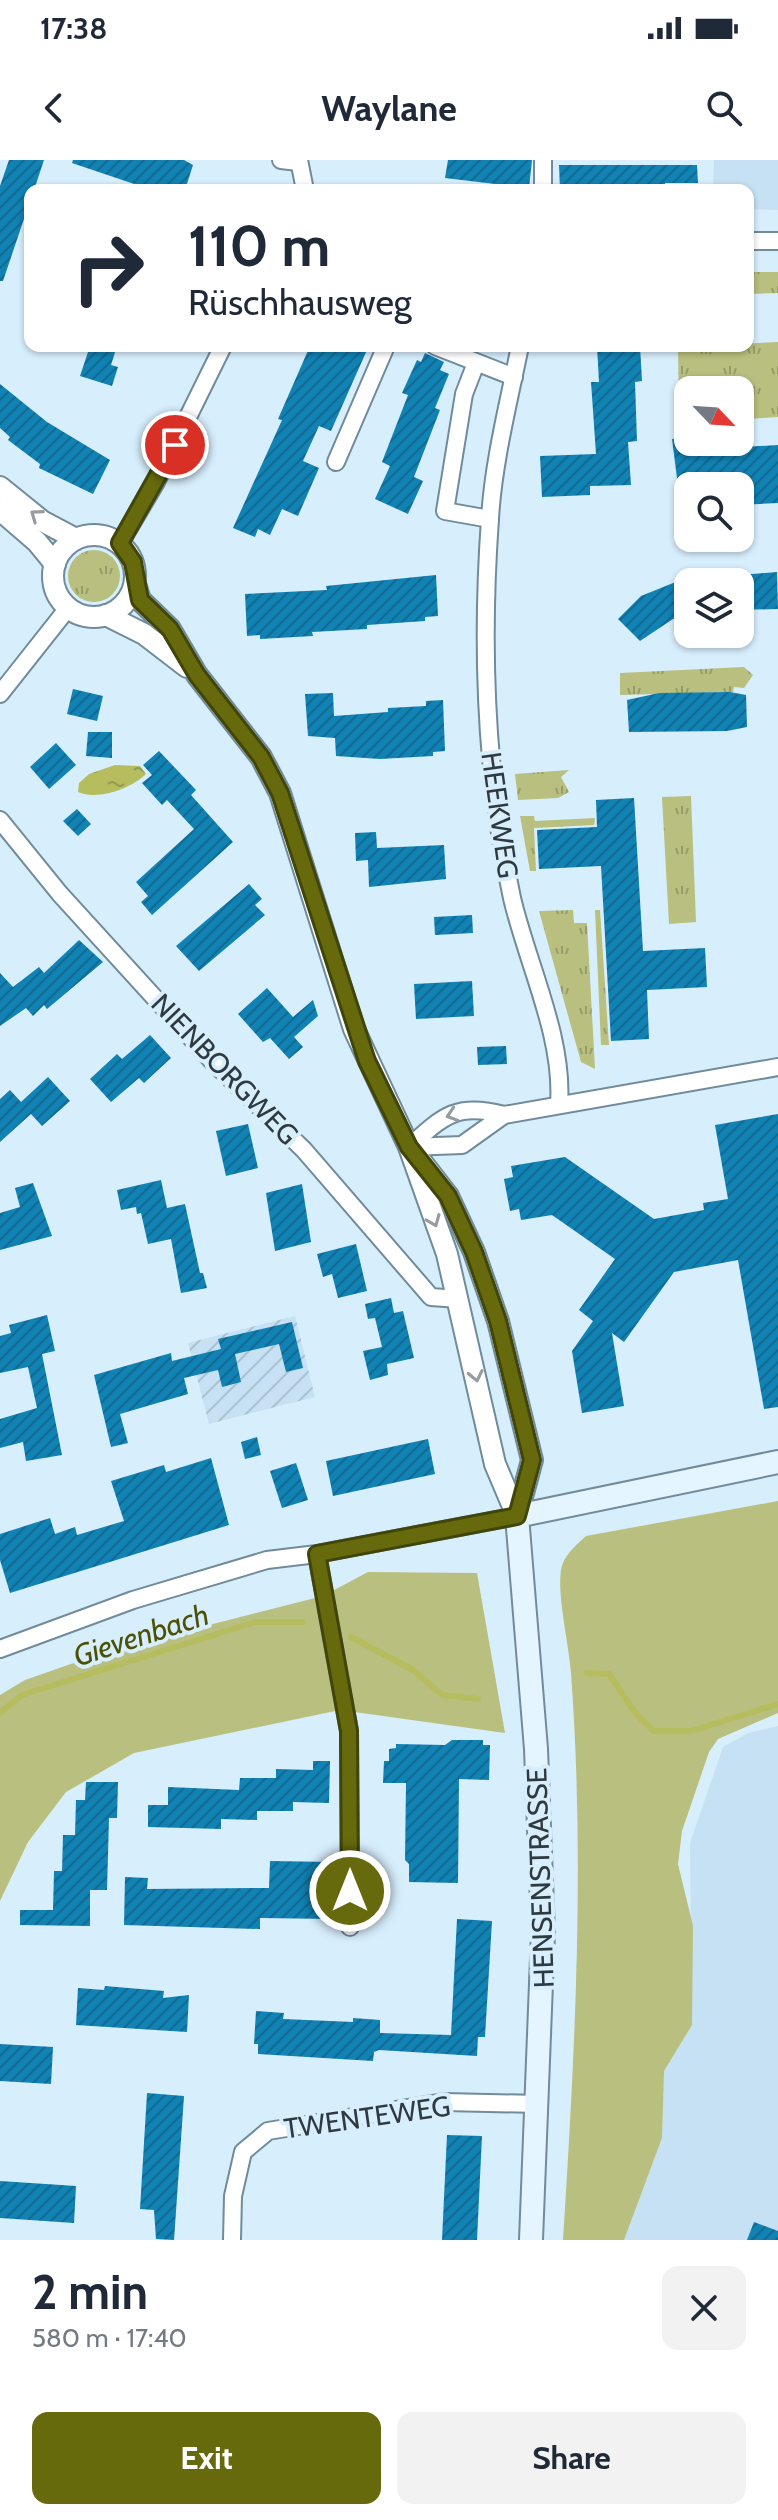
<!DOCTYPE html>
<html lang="en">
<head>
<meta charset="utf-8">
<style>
	:root { --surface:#fff; --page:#f2f2f3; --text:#1f2937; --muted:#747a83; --accent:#666a0c }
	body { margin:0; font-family:Cabin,sans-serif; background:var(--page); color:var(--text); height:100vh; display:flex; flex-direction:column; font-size:30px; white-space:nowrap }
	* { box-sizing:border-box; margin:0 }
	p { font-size:26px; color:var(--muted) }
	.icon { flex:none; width:44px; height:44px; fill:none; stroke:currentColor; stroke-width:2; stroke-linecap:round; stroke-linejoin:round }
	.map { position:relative; height:2080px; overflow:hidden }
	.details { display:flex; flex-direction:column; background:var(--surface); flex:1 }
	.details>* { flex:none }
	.hud { position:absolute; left:24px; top:24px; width:730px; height:168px; border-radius:16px; box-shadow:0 2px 6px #0004; background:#fff; color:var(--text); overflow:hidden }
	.needle { width:52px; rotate:115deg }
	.fabs { position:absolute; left:674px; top:216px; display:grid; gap:16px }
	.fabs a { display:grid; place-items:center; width:80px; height:80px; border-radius:16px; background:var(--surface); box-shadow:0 2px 6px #0004; font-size:40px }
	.pin { position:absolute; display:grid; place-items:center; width:68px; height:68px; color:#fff; margin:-34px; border:4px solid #fff; border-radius:50%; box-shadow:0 2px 8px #0007 }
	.me { position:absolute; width:88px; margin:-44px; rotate:0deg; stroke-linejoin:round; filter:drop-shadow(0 0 6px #0008) }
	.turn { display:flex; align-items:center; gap:28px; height:168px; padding:0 32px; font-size:36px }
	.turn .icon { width:104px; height:104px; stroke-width:2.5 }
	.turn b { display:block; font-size:56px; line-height:68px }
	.round { display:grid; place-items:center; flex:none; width:84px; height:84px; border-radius:16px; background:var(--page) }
	.headline { display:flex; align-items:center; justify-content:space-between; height:136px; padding:0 32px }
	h1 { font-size:48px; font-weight:700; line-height:60px }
	.button { display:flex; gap:16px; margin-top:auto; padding:16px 32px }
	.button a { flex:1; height:92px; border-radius:16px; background:var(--accent); color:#fff; font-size:32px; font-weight:700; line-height:92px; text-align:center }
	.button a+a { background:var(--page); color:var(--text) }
	.status { display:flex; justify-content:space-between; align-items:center; height:56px; padding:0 40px; background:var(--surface); direction:ltr }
	.status svg { height:22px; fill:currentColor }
	header { display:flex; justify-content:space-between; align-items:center; height:104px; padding:0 32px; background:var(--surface); font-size:36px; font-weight:700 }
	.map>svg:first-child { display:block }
	.built { fill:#c5e1f3 }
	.industrial { fill:url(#industrial-furrows) }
	.grass { fill:url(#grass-tufts) }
	.park { fill:#b9bf7e }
	.water { fill:url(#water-ripples) }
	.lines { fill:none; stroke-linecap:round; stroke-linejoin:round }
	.stream { stroke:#b6bd5f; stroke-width:6 }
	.building { fill:url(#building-hatch) }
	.minor-casing { stroke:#708b9b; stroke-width:20 }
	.tertiary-casing { stroke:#708b9b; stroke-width:24 }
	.secondary-casing { stroke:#708b9b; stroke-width:26 }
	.minor { stroke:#fff; stroke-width:16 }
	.tertiary { stroke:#fff; stroke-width:20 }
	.secondary { stroke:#e4f5ff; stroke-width:22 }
	.oneway { stroke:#969ca0 }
	.route-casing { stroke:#424508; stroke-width:20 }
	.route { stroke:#666a0c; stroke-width:14 }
	.labels { text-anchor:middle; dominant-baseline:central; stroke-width:8; stroke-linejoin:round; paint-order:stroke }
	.street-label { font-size:28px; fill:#2e3940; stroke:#d7eefd }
	.water-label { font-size:30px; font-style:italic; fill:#4d5107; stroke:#d7eefd }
</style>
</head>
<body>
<div class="status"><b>17:38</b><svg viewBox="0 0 49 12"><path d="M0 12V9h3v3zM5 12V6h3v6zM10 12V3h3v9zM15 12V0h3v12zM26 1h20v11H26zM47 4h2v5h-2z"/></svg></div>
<header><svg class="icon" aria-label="back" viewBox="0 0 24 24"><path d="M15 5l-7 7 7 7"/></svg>Waylane<svg class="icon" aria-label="search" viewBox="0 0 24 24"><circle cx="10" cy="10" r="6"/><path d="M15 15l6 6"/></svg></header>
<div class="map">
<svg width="778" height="2080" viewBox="0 0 778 2080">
	<defs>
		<pattern id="industrial-furrows" width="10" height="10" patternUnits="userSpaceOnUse" patternTransform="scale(2)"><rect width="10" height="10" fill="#c5e1f3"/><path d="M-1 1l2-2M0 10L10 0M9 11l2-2" fill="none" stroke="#aac2d1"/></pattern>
		<pattern id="grass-tufts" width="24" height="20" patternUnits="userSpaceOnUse" patternTransform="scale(2)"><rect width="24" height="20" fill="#b9bf7e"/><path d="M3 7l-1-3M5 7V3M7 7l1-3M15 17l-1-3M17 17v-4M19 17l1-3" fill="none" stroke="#979c69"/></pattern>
		<pattern id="water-ripples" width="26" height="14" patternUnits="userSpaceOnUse" patternTransform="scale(2)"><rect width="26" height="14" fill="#b6bd5f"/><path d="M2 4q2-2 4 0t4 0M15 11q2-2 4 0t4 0" fill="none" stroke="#949b50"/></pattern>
		<pattern id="building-hatch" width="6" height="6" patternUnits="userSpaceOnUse" patternTransform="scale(2)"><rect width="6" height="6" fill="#1082b4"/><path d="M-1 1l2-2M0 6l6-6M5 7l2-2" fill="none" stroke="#106b94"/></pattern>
	</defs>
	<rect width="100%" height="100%" fill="#d7eefd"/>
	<g class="built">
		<path d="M714 0H778V50L748 49V30H713Z"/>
		<path d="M778 1566V2080H624L662 1978 664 1911 692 1865 690 1683 723 1587 748 1573Z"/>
	</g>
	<path class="industrial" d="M295 1156 315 1237 209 1264 188 1183Z"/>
	<g class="grass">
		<path d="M748 112H778V133L748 134Z"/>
		<path d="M778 182V257L746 259 740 230H688V241H679L678 190H692L693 186Z"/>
		<circle cx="94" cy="416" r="26"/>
		<path d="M744 507 753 515 744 528 734 527 733 532 620 535V513Z"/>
		<path d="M569 610 561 617 569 632 558 638 518 640 515 614Z"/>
		<path d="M691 636 696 762 669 764 662 637Z"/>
		<path d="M520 656H534L535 661 595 658 594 665 534 668 536 711H530Z"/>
		<path d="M573 750 574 763H587L595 909 581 902 539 751Z"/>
		<path d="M595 750H600L609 885H601Z"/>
	</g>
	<g class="park">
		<path d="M778 1341V1553L718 1579 709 1592 682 1671 678 1704 693 1766 692 1865 664 1911 662 1978 624 2080H563C575 1892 585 1701 571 1513 569 1485 557 1436 561 1410 563 1396 576 1385 586 1376Z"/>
		<path d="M368 1412 477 1413 505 1573 340 1550 134 1593 66 1632 28 1682 0 1741V1535L25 1520 111 1490 323 1436Z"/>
	</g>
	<path class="water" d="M115 605 140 606 146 614C132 628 98 641 78 632L79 623 89 614Z"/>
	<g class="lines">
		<g class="stream">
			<path d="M351 1477 413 1510 442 1535 478 1539"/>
			<path d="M587 1513 609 1514 636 1554 654 1571H691L778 1544"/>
			<path d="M0 1553 22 1535 255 1462H303"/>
		</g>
	</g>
	<g class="building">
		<path d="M9 0H44L34 30H30V41L3 121H0V26Z"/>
		<path d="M73 0H184L193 5 185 30H152L72 3Z"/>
		<path d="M448 0H532L529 28 445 18Z"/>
		<path d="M559 5H697L698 23H665L666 30H560Z"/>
		<path d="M90 186H117L111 205 118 207 112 226 80 216Z"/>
		<path d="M310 186H358L367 190 331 271 319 266 303 301 319 308 298 356 282 349 270 375 258 369 255 377 233 368 282 260 278 259Z"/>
		<path d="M597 186H640L642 221 635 222 637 281 628 282 631 325 590 326V335L542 337 540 296 596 294 591 222H599Z"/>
		<path d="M425 193 444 202 440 210 449 214 435 248 440 250 414 317 423 321 408 354 375 339 390 306 382 302 408 235 402 233 417 200 421 202Z"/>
		<path d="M0 224 47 262 110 300 93 334 39 308 40 304 8 280 10 277 0 268Z"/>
		<path d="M688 278V282H725V288L778 285V343L740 345V326H678L672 279Z"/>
		<path d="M777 412 778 449 740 450V415Z"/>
		<path d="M436 415 438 456 425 457V461L367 465V469L312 472 313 476 260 479V475L247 476 245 434 327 430 326 426Z"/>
		<path d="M688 417V457L673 459 640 481 618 459 641 436Z"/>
		<path d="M73 529 103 536 97 561 67 554Z"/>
		<path d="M730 532 746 535 747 567 727 571 629 572 627 540 659 533Z"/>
		<path d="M333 533 334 556 388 552V548L426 546V541L443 540 445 591 433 592V596L380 599 336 596 335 578 308 576 305 534Z"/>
		<path d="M88 572H112V598L86 596Z"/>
		<path d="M56 583 76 605 49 629 30 607Z"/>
		<path d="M159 591 196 630 191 635 233 682 152 755 141 742 148 736 136 722 194 669 167 640 162 645 142 623 152 615 143 605Z"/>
		<path d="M634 638 643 791 705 788 707 827 647 830 649 879 611 881 601 706 539 709 537 670 597 667 596 640Z"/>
		<path d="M77 649 91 664 78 676 63 661Z"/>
		<path d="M376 672 377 688 444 685 446 719 369 727 368 700 356 701 355 673Z"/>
		<path d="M249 724 262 739 255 745 265 755 199 811 176 786Z"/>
		<path d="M472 755 473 773 435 775 434 757Z"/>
		<path d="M79 780 103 802 47 849 44 845 33 856 26 848 0 866V813L13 827 39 807 44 813Z"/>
		<path d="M472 821 474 856 416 859 414 824Z"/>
		<path d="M267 828 293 857 313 840 318 856 294 877 303 887 289 899 270 878 263 882 238 854Z"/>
		<path d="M150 875 171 898 144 923 139 918 111 942 90 919 117 894 122 899Z"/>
		<path d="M506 886 507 904 478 905 477 887Z"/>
		<path d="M48 917 70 941 42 966 31 954 0 982V939L10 930 21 942Z"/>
		<path d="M778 954V1247L764 1249 738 1100 674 1112 624 1182 612 1173 624 1246 582 1253 572 1191 593 1161 579 1150 615 1099 552 1055 521 1060 519 1049 510 1051 504 1019 513 1017 511 1006 565 997 654 1059 704 1050 703 1043 728 1039 715 965Z"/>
		<path d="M248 964 258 1008 226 1016 216 971Z"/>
		<path d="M161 1020 167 1048 185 1044 200 1113H203L207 1128 181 1133 171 1079 148 1084 141 1053 137 1054 136 1047 121 1050 117 1030Z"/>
		<path d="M33 1023 52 1076 0 1090V1053L20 1047 15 1028Z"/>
		<path d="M302 1024 311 1082 275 1091 266 1033Z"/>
		<path d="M356 1084 367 1131 338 1138 332 1114 323 1117 317 1094Z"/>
		<path d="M391 1138 394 1153 403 1151 414 1198 387 1204 388 1215 370 1220 363 1191 382 1187 375 1158 368 1159 365 1144Z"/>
		<path d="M47 1155 55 1191 42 1194 62 1295 26 1301 23 1282 0 1288V1259L37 1248 28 1207 0 1213V1176L11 1173 9 1165Z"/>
		<path d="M292 1162 303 1208 286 1212 279 1184 235 1194 241 1222 222 1227 218 1210 184 1218 188 1234 120 1254 128 1283 111 1287 94 1215 171 1193 172 1201 221 1189 218 1179Z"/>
		<path d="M257 1277 261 1295 245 1299 241 1282Z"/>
		<path d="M428 1279 435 1314 333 1336 326 1301Z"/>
		<path d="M211 1298 229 1365 10 1433 0 1400V1374L50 1358 55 1374 75 1367 77 1375 124 1361 111 1321 164 1305 166 1312Z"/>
		<path d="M296 1303 308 1340 282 1348 270 1311Z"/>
		<path d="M452 1580H483V1585H490L489 1620 459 1619 458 1723 409 1722V1704L405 1700 406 1623H383L384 1601H389V1589L396 1588V1584L445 1585Z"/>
		<path d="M313 1601H330L329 1643 293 1642V1651H257V1660L221 1659V1669L148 1667V1645H168V1627L239 1630 240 1618H276V1609L313 1610Z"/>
		<path d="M86 1622H118L117 1658H109L107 1730H90V1766L20 1765V1750H53L54 1711H62L63 1675H75L76 1640H85Z"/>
		<path d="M270 1701 333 1702 332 1759 260 1758V1769L124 1765 125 1717 148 1718 147 1729 269 1728Z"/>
		<path d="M457 1759 492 1761 485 1877H478L477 1896 379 1890 374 1892 373 1901 258 1894V1884H254L256 1851 284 1853 283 1859 353 1862V1858L380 1860V1873L451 1875Z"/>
		<path d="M105 1826 164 1831 163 1838 189 1835 187 1872 76 1865 78 1828 104 1830Z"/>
		<path d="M0 1884 53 1887 51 1924 0 1921Z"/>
		<path d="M147 1933 184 1936 174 2080 156 2079 154 2050 140 2049Z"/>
		<path d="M447 1975 482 1976 477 2080H442Z"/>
		<path d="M0 2021 76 2026 74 2063 0 2058Z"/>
		<path d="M754 2062 778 2071V2080H747Z"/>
	</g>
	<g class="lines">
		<g class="minor-casing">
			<g id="minor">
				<path d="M281 0 298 2"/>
				<path d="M299 0 305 30"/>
				<path d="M543 30V0"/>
				<path d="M748 81H778"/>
				<path d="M435 186 514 217"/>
				<path d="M520 186C509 241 493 303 490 359 481 485 485 614 512 738 527 803 564 877 559 944"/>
				<path d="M476 203 464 234 445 351 490 359"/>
				<path d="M336 302 386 186"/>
				<path d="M120 383 155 324 223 186"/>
				<path d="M0 534 68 448"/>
				<path d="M0 660 60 734 214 903 304 990 431 1137 459 1139"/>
				<path d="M409 987C443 956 457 942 504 955L778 907"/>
				<path d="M409 987 462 985 504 955"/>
				<path d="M317 1394 349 1571 350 1767"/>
				<path d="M0 1489 133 1440 267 1400 317 1394 517 1356"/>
				<path d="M232 2080 233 2036 243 1992 268 1971 444 1942 539 1944"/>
			</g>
		</g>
		<g class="tertiary-casing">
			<g id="tertiary">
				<path d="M0 327 42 361 76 379"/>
				<path d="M0 350 37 382 55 404"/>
				<circle cx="94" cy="416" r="41"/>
				<path d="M135 424 140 440 170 469 197 515 261 597 280 633 354 869 409 987 447 1094 495 1304 517 1356"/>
				<path d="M106 455 144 474 187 507"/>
				<path d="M417 996 448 1036 474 1092 498 1161 532 1300 517 1356"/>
			</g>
		</g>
		<g class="secondary-casing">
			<path id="secondary" d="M531 2080 543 1772 536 1589 517 1356 778 1302"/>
		</g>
		<use href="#minor" class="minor"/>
		<use href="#tertiary" class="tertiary"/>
		<use href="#secondary" class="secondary"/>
	</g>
	<defs><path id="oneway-chevron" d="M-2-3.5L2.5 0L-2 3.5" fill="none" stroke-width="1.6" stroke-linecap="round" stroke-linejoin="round" transform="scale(2)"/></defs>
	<g class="oneway">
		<use href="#oneway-chevron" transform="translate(36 355) rotate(-144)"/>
		<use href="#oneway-chevron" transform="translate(452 955) rotate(162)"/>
		<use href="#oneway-chevron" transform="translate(434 1061) rotate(68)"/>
		<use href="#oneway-chevron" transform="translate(476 1216) rotate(78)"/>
	</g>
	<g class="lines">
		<g class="route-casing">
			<path id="route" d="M175 285 120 383 133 402 140 440 170 469 197 515 261 597 280 633 367 901 409 987 448 1036 474 1092 498 1161 532 1300 517 1356 317 1394 349 1571 350 1731"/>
		</g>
		<use href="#route" class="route"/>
	</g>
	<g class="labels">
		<g class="street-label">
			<text transform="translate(500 655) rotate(82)">HEEKWEG</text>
			<text transform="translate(225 909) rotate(46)">NIENBORGWEG</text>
			<text transform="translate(540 1718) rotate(-92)">HENSENSTRASSE</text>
			<text transform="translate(367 1957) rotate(-8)">TWENTEWEG</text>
		</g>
		<g class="water-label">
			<text transform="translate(141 1475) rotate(-18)">Gievenbach</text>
		</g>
	</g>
</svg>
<div class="fabs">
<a><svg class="needle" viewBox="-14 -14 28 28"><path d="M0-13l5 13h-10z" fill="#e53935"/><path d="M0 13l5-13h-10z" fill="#747a83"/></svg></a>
<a><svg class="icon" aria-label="search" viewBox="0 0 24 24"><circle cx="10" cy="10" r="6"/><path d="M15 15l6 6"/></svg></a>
<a><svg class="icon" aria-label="layers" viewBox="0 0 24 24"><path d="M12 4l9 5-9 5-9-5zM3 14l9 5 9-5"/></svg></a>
</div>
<div class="pin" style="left:175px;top:285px;background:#d93025"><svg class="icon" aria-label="arrive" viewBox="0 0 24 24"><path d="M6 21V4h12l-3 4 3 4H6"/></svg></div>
<svg class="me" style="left:350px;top:1731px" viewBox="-20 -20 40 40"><circle r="17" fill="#666a0c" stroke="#fff" stroke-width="3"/><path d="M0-11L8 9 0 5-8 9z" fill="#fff"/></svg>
<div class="hud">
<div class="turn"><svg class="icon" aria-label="right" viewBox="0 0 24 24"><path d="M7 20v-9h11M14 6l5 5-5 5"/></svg><div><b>110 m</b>Rüschhausweg</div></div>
</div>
</div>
<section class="details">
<div class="headline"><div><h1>2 min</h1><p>580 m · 17:40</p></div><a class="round"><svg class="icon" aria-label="close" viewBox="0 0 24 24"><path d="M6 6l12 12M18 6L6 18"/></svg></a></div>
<div class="button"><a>Exit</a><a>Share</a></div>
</section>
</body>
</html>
